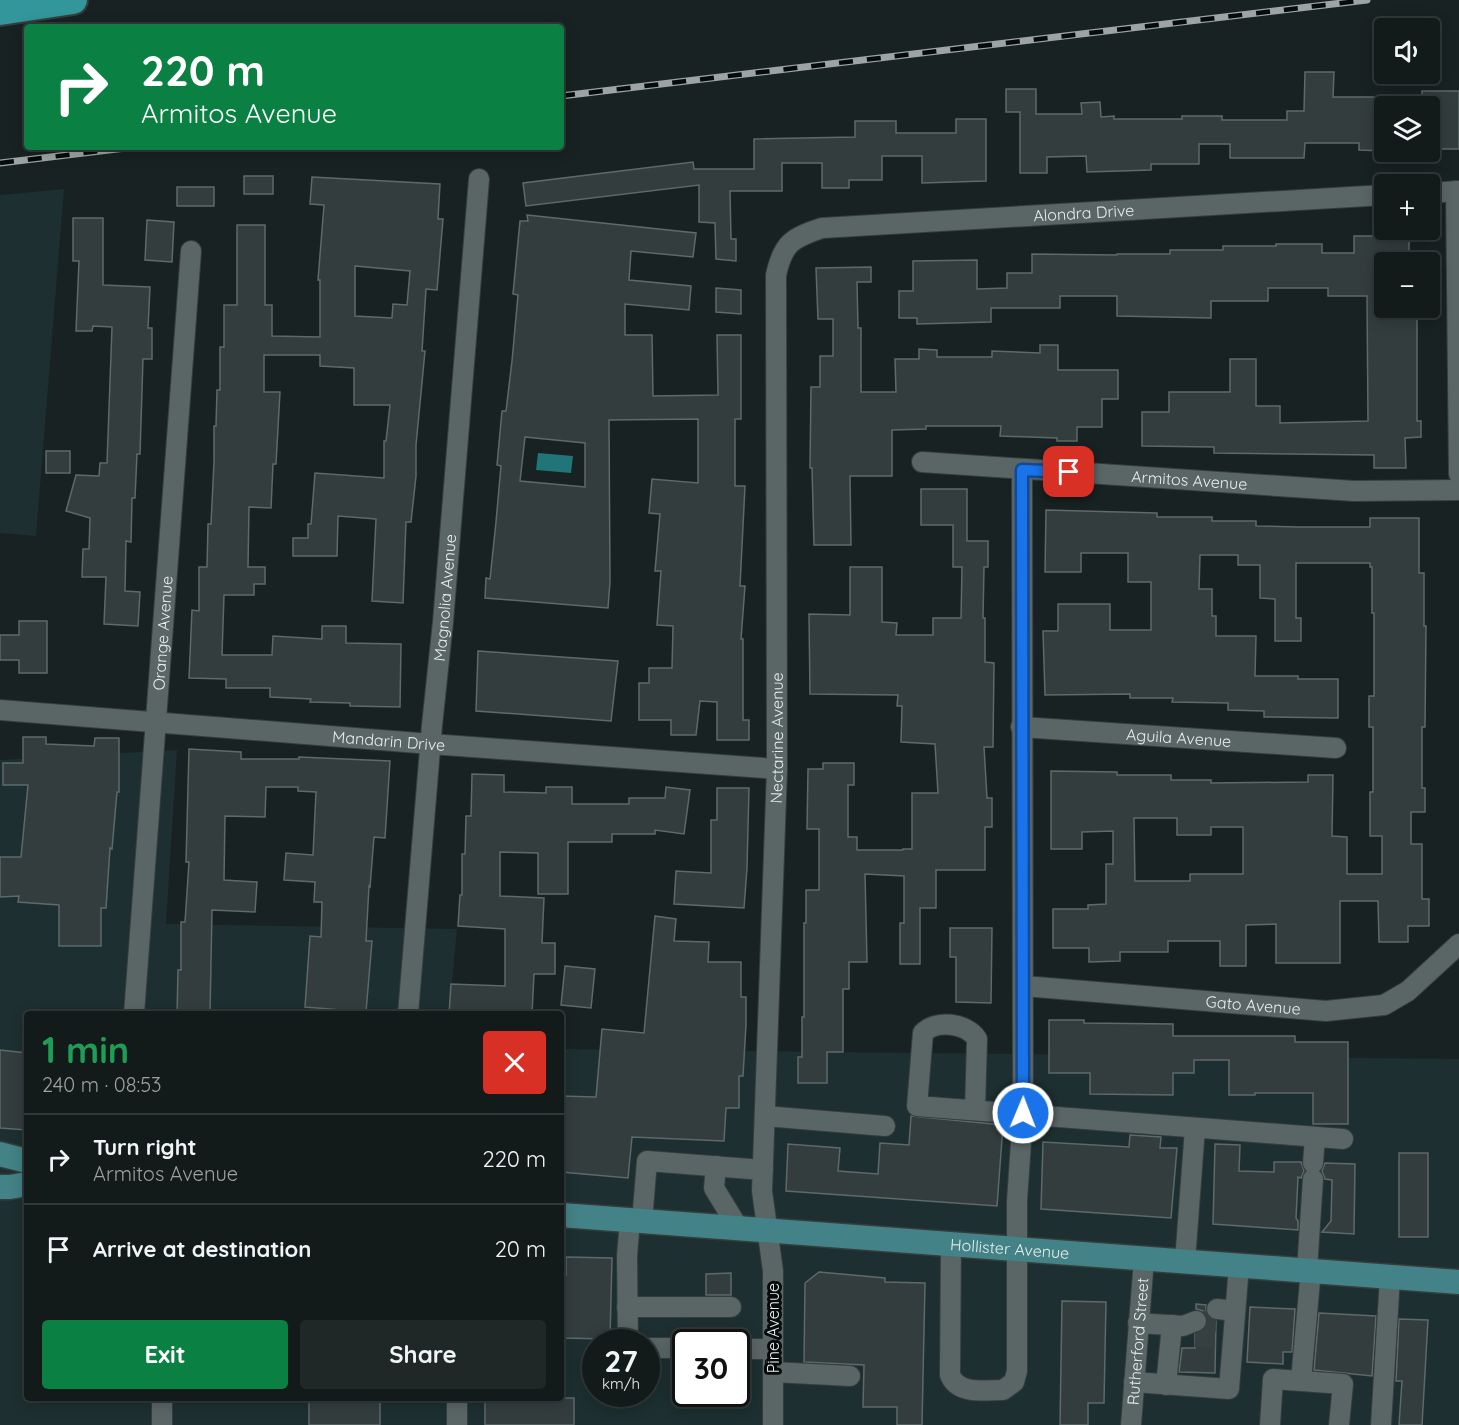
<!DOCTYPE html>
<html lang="en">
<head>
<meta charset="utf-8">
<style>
	:root { --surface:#121a1a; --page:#1f2727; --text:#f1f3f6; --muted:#9ca1a2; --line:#313839; --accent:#0b8043 }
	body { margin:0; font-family:Quicksand,sans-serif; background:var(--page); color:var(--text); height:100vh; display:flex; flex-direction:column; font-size:22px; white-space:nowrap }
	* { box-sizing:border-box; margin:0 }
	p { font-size:20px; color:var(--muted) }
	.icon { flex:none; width:33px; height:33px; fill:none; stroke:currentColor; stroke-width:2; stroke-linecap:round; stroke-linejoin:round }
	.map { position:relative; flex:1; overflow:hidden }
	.details { position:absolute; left:24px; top:1011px; width:540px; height:390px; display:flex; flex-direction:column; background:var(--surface); border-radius:6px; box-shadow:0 3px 15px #0003,0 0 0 2px var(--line) }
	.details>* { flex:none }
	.hud { position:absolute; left:24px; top:24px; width:540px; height:126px; border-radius:6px; box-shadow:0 3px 15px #0003,0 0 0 2px var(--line); background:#0b8043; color:#fff; overflow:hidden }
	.tools { position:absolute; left:1374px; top:18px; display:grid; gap:12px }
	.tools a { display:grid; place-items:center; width:66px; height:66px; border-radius:6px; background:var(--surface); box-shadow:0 3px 15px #0003,0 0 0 2px var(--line); font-size:30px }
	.speed { position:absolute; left:582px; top:1329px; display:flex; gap:12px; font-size:30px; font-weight:700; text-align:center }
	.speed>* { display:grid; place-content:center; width:78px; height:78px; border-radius:50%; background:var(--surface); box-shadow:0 3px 15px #0003,0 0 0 2px var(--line); line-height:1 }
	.speed small { font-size:15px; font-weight:400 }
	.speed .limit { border:3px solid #111; border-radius:9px; background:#fff; color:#111 }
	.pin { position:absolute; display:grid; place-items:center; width:51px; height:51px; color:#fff; margin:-26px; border-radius:12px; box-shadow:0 3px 9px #0006 }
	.me { position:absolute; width:66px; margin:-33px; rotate:1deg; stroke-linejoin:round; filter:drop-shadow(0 0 4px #0008) }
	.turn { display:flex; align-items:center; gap:21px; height:126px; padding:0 18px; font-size:27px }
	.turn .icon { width:78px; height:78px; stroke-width:2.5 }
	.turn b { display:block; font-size:42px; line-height:51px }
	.round { display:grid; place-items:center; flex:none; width:63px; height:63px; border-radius:6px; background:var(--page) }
	.summary { display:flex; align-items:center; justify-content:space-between; height:102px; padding:0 18px }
	h1 { font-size:36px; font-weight:800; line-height:45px; color:#1e9e55 }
	.action { display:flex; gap:12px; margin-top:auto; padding:12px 18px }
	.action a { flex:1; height:69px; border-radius:6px; background:var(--accent); color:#fff; font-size:24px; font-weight:800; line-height:69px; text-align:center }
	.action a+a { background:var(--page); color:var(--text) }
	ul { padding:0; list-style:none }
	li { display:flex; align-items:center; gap:18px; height:90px; padding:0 18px; border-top:2px solid var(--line) }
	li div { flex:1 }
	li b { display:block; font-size:22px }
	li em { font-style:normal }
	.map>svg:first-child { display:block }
	.built { fill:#1d2f30; fill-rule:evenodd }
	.water { fill:#217478 }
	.building { fill:#333d3e; stroke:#5e6969; stroke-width:1.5; fill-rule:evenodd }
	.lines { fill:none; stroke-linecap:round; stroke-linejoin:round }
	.minor-tunnel { stroke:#374040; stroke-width:20; stroke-dasharray:20 10; stroke-linecap:butt }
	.minor-casing { stroke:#363d3e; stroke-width:22 }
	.major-casing { stroke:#363d3e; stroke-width:27 }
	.highway-casing { stroke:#363d3e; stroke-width:32 }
	.minor { stroke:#5a6566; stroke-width:20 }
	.major { stroke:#438286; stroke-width:24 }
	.highway { stroke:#33969b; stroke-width:28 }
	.rail-casing { stroke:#9ca4a4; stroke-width:7 }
	.rail { stroke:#070a0b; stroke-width:4.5; stroke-dasharray:14; stroke-linecap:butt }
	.route-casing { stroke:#114b97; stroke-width:15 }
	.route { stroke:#1a73e8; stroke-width:10 }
	.labels { text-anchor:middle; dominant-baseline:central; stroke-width:6; stroke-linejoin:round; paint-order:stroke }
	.street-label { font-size:16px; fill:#e6eded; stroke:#070a0b }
</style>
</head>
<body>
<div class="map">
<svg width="1459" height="1425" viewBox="0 0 1459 1425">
	<rect width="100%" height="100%" fill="#182222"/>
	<g class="built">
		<path d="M64 189 36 536 0 533V195Z"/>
		<path d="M177 750 166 924 457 929 449 1014H27V1398H561V1049L1459 1059V1425H0V760ZM596 1342H646V1394H596ZM686 1342H736V1394H686Z"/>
	</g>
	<path class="water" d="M538 453 573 456 571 473 536 470Z"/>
	<g class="building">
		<path d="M1305 72H1334L1333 97H1384V151L1359 150V143H1305L1304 158H1230V144H1199V164H1151V170L1087 172 1086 156 1047 157V173H1020V112H1006V89H1036V114H1082L1081 103 1100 102 1101 117 1114 116V119H1182V116H1222V120H1287V111H1304Z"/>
		<path d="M1422 91H1459V149H1430V106H1422Z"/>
		<path d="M956 119H986V181L922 183V156H882V180H849V188H822V163H782V191H730L731 239H736V261L716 259 715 223 699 222V185L526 206 523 183 693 162 694 169H754V139L855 137V121H896V133H956Z"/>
		<rect x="244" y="176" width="29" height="18"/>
		<path d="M312 177 440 184 438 219H443L437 290 426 289 422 351H425L416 445V476L411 522H406L403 603 372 601 376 519 338 516 337 556H293V538H308V524H311L315 473 384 478V441H386L390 405H354V368L320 366V355H264V392H280L276 464H273L271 508 249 507 248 567H265V584H254V595H224L222 655H272L273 636 322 639V626H346V643L401 644 400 707 350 706V703L310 702 311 699 270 697V688H226V679L189 678 192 610 199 611V567H207L208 524H211L214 462V426H216L217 390H220V347H224V305H237V225H265V305H272V336L320 337V280H318L324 205 310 204ZM355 266 410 271 407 305 393 304 392 318 355 316Z"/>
		<rect x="177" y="187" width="37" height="19"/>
		<path d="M527 215 696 233 693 257 631 251 629 280 691 286 689 310 625 304V335H652L653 396 718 395 717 335H741V419H735V486H745L740 586H745L741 639H743V720H749V740H717V702L700 701 696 735H671V720H639V683H649V668H672L673 626 657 625 661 571H655L660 514 649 513 652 479 698 483V419L609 420 610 582 608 608 485 598 486 578 490 579 496 522 501 466 497 465 502 411H506L512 361 518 295 513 294 520 221H528ZM525 437 585 443V487L520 481Z"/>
		<path d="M73 218H103V285L150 287 148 328H152V359H143L140 454H137L135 498H132L131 542 126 541 125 591 140 592 138 626 104 624 106 577H82L83 549H89L90 518 66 511 76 475 99 476 100 463H107L112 327 93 326 92 331H76L79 261H73Z"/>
		<path d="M147 220 174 222 172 262 145 260Z"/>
		<path d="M1382 234H1409V262H1384V315H1417V421H1421V437L1405 438 1406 468H1374V455L1214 453V447L1142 446V412H1169V392H1230V359H1256V406H1280V423L1368 421 1367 296H1328V288H1268V301H1211V318L1117 316V296H1060V308H991V322L917 324V318H899V291H913V261L977 260V289L1007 288V273H1032V254L1117 255V254H1170V250H1223V246H1276V244H1322V253H1354V236H1382Z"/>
		<path d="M871 267V282H857L858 328H861V392H896L895 359H919V349L937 350V357H992V351L1040 353V345H1058V370H1118V399H1102V427H1077V441H1057V438L1000 436 1001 426H926V429L892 430V476H850L851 545H814L812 468H810L811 387H820V356H833V319H818L816 268Z"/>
		<path d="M716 288 741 290V314L716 312Z"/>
		<rect x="46" y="451" width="24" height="22"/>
		<path d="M921 489H967V541H988V567H984L983 618H985V662L994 663 993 747H984L987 798H992V827H985V870H936V908H920V964H900V923H904V876L865 874 867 962H849V989H843V1052H827V1083H798V1057H802V1017H804V923H806V890H819V829H807L808 769H823V763H854V785H848V837H857V850H903V849H912V793H938L935 744 901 742 902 706H897L898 695 810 694 809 614 850 615V567H882V622L897 623 896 635H933V618H961L962 567H953V525H921Z"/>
		<path d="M1046 510 1157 513V517H1212V521H1256V526L1299 527H1370V518H1419V573H1424V626H1426L1425 727H1422V788H1425V812H1411V844H1422V899H1429V926H1408V942H1379L1378 901H1340V963H1276V924L1246 925V966H1220V941H1168V952H1120V961L1089 962V948H1053V909H1088V905L1106 904V864H1113V831L1082 832V849H1051V771L1117 772V775H1171V780H1211V783L1308 782V775H1333L1332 836 1347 837V874H1382V836H1370V792H1373V727H1369V696H1374V613H1372V567H1370V563H1296V618H1301V641H1275V599L1260 598V565H1238V555H1200L1199 589H1212V616H1216V636H1256L1255 676H1298V679H1338V718L1264 717V711L1228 710V703L1172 702 1173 698H1130V694L1045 695 1043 631H1058V604H1110V630H1151V582H1128V553H1081V572H1045ZM1134 818H1177V835H1211V827H1243V874H1190V881H1135Z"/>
		<path d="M19 621H47V673H19V660H0V635H19Z"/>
		<path d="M478 651 618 661 611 721 476 711Z"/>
		<path d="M23 737H46V744L94 746 95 738H119V792H117L112 849 110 848 106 908H101V946H59V905L18 902 19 896 0 897V857H21L28 785H3V763H23Z"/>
		<path d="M189 749 241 752V759H299V757L390 761 385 838 374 837 370 887 369 886 366 941H372L366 1012 305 1007 310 936 321 937 322 902H314L315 882 284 880 286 853 313 855 316 792 298 791V787H266L265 817 225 816 224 880 257 882 255 912 212 910 210 1014H177L178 970H181V922H185L189 862H186Z"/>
		<path d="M472 774 504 775V792L546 793V787H572V804H629V798H665L666 787 690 790 684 834 655 830V834H612V842H568V894H538V853L500 852V896L544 898 542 943H555V974H534L532 1014H449L451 984 505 986V929L458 926 460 895H462V854H465L466 816H471Z"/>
		<path d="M717 788H749L747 868 744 908 674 904 676 871 711 873V820H717Z"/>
		<path d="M655 916 676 919 674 941 709 942 708 962H741V997H746V1025L743 1076H739V1108H726L724 1141 632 1137 628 1178 561 1172V1096L596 1097 602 1029 644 1033Z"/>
		<path d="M950 928H992L991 1003 956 1002V957H950Z"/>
		<path d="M565 966 595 969 591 1008 561 1005Z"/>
		<path d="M1049 1020H1084V1023L1173 1024V1036H1295V1042H1348V1124H1313V1093H1255V1095H1229V1060H1194V1073H1173V1095L1090 1094V1073H1049Z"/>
		<path d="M0 1050 27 1053V1130L0 1128Z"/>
		<path d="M911 1116 1003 1125 997 1206 786 1191 788 1144 840 1148 838 1171 878 1174 880 1143 909 1145Z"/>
		<path d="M1130 1135 1161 1137 1160 1148H1177L1171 1218 1041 1209 1043 1142 1129 1147Z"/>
		<path d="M1215 1144 1240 1145 1239 1171 1274 1172V1162H1301L1304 1171 1301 1178 1298 1177 1296 1218 1298 1221V1230L1213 1224Z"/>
		<rect x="1399" y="1153" width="29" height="84"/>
		<path d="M1325 1163 1355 1164 1354 1234 1322 1232 1331 1221 1332 1180 1325 1179 1322 1171Z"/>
		<path d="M566 1257 612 1258 610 1339 561 1338V1275H566Z"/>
		<path d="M819 1272 885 1278V1282L925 1283 922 1425H897V1407H863L864 1365 804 1362 805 1283Z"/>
		<path d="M731 1273V1295H706V1274Z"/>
		<path d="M1062 1301 1106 1302 1104 1403H1088V1425H1060Z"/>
		<path d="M1196 1304 1206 1305V1314L1210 1319 1216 1321 1215 1373 1179 1372 1182 1348H1195V1334L1205 1329 1208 1323 1207 1316 1203 1311 1196 1309Z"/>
		<path d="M1250 1307 1295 1309 1292 1352H1283V1364L1247 1362Z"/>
		<path d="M1319 1313 1376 1316 1372 1376 1314 1370Z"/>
		<path d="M1399 1319 1428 1320 1422 1425H1399L1402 1381H1396Z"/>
		<path d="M309 1398 380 1399V1425H309Z"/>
		<rect x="485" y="1398" width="89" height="27"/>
	</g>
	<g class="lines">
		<g class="minor-tunnel">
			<path d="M1196 1321 1216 1322"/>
			<path d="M1195 1337 1216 1338"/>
		</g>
		<g class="minor-casing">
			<g id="minor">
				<path d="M1456 191 1459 474"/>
				<path d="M1430 193 1459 191"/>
				<path id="s1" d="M922 462 1354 491 1459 490"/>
				<path id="s2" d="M0 710 431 744 777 769"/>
				<path id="s3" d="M1021 727 1336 748"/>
				<path id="s4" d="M1024 986 1326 1011 1384 1005 1408 991 1459 944"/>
				<path id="s5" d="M134 1014 191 251"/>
				<path id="s6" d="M408 1014 432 725 443 622 479 179"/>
				<path d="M975 1110 977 1039C967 1023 936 1019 923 1033L917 1106 1343 1139"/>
				<path d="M765 1116 885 1126"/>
				<path d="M1313 1163 1315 1137"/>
				<path d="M716 1166 714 1188 739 1229"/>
				<path d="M642 1221 647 1161 763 1170"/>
				<path d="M951 1244 950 1375C958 1395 985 1390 1003 1390L1014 1382 1017 1371V1201L1023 1113 1022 469"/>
				<path d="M1185 1261 1195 1128"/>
				<path d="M1307 1270 1313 1179"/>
				<path d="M627 1307H731"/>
				<path d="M1217 1309 1235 1311"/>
				<path d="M1138 1323 1183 1326 1196 1321"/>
				<path d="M628 1342 627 1256 630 1220"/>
				<path d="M646 1348H686"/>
				<path d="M736 1349H773"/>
				<path d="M773 1372 850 1376"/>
				<path d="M1301 1380 1311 1270"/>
				<path d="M1134 1382 1229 1389 1239 1266"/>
				<path d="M1166 1385 1172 1325"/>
				<path d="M162 1425V1398"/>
				<path d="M457 1425V1398"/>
				<path id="s7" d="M773 1425V1271L762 1191 777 769 776 275C783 243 792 238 822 228L1384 195"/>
				<path id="s8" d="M1131 1425 1144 1259"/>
				<path d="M1270 1425 1273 1379 1343 1384 1339 1425"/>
				<path d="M1381 1425 1390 1277"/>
			</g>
		</g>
		<g class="major-casing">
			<g id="major">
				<path d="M0 1154 27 1161"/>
				<path d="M0 1187H10L27 1184"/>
				<path id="s9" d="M561 1215 1459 1282"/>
			</g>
		</g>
		<g class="highway-casing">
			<path id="highway" d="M0 11 73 0"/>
		</g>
		<use href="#minor" class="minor"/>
		<use href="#major" class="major"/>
		<use href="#highway" class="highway"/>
		<g class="rail-casing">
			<g id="rail">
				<path d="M561 96 1367 0"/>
				<path d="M0 163 134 147"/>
			</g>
		</g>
		<use href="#rail" class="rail"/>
	</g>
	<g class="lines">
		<g class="route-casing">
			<path id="route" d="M1023 1113 1022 470 1069 472"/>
		</g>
		<use href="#route" class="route"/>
	</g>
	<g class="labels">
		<g class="street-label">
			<text stroke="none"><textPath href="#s7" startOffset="1484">Alondra Drive</textPath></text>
			<text stroke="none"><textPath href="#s1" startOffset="268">Armitos Avenue</textPath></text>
			<text stroke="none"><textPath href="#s6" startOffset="418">Magnolia Avenue</textPath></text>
			<text stroke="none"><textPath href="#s5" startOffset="382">Orange Avenue</textPath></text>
			<text stroke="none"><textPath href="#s7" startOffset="688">Nectarine Avenue</textPath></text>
			<text stroke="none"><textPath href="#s3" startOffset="158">Aguila Avenue</textPath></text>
			<text stroke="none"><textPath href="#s2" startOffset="390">Mandarin Drive</textPath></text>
			<text stroke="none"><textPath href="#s4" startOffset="230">Gato Avenue</textPath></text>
			<text stroke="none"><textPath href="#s9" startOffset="450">Hollister Avenue</textPath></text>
			<text transform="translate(773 1328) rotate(-90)">Pine Avenue</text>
			<text stroke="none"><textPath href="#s8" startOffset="84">Rutherford Street</textPath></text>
		</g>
	</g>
</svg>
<div class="tools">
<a><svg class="icon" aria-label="sound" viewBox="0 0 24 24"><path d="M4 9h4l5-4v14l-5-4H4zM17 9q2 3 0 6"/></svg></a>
<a><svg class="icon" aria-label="layers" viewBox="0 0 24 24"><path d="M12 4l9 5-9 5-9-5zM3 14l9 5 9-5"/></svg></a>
<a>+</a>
<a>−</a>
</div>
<div class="speed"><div>27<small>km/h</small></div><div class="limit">30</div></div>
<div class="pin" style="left:1069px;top:472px;background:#d93025"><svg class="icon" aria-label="arrive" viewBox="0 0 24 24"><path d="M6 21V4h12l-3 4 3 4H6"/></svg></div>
<svg class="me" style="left:1023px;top:1113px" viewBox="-20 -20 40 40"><circle r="17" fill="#1a73e8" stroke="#fff" stroke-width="3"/><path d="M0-11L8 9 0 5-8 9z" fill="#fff"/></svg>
<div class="hud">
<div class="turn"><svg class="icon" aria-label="right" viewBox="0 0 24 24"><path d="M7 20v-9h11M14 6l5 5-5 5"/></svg><div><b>220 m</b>Armitos Avenue</div></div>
</div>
<section class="details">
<div class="summary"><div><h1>1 min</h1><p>240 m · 08:53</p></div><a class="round" style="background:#d93025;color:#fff"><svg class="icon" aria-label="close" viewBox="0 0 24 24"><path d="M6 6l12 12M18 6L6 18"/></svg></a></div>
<ul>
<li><svg class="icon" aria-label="right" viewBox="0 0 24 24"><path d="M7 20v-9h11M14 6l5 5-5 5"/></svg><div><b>Turn right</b><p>Armitos Avenue</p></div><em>220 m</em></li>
<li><svg class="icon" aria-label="arrive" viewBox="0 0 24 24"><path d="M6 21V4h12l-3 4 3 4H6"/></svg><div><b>Arrive at destination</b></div><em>20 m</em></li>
</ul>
<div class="action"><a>Exit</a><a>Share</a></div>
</section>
</div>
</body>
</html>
